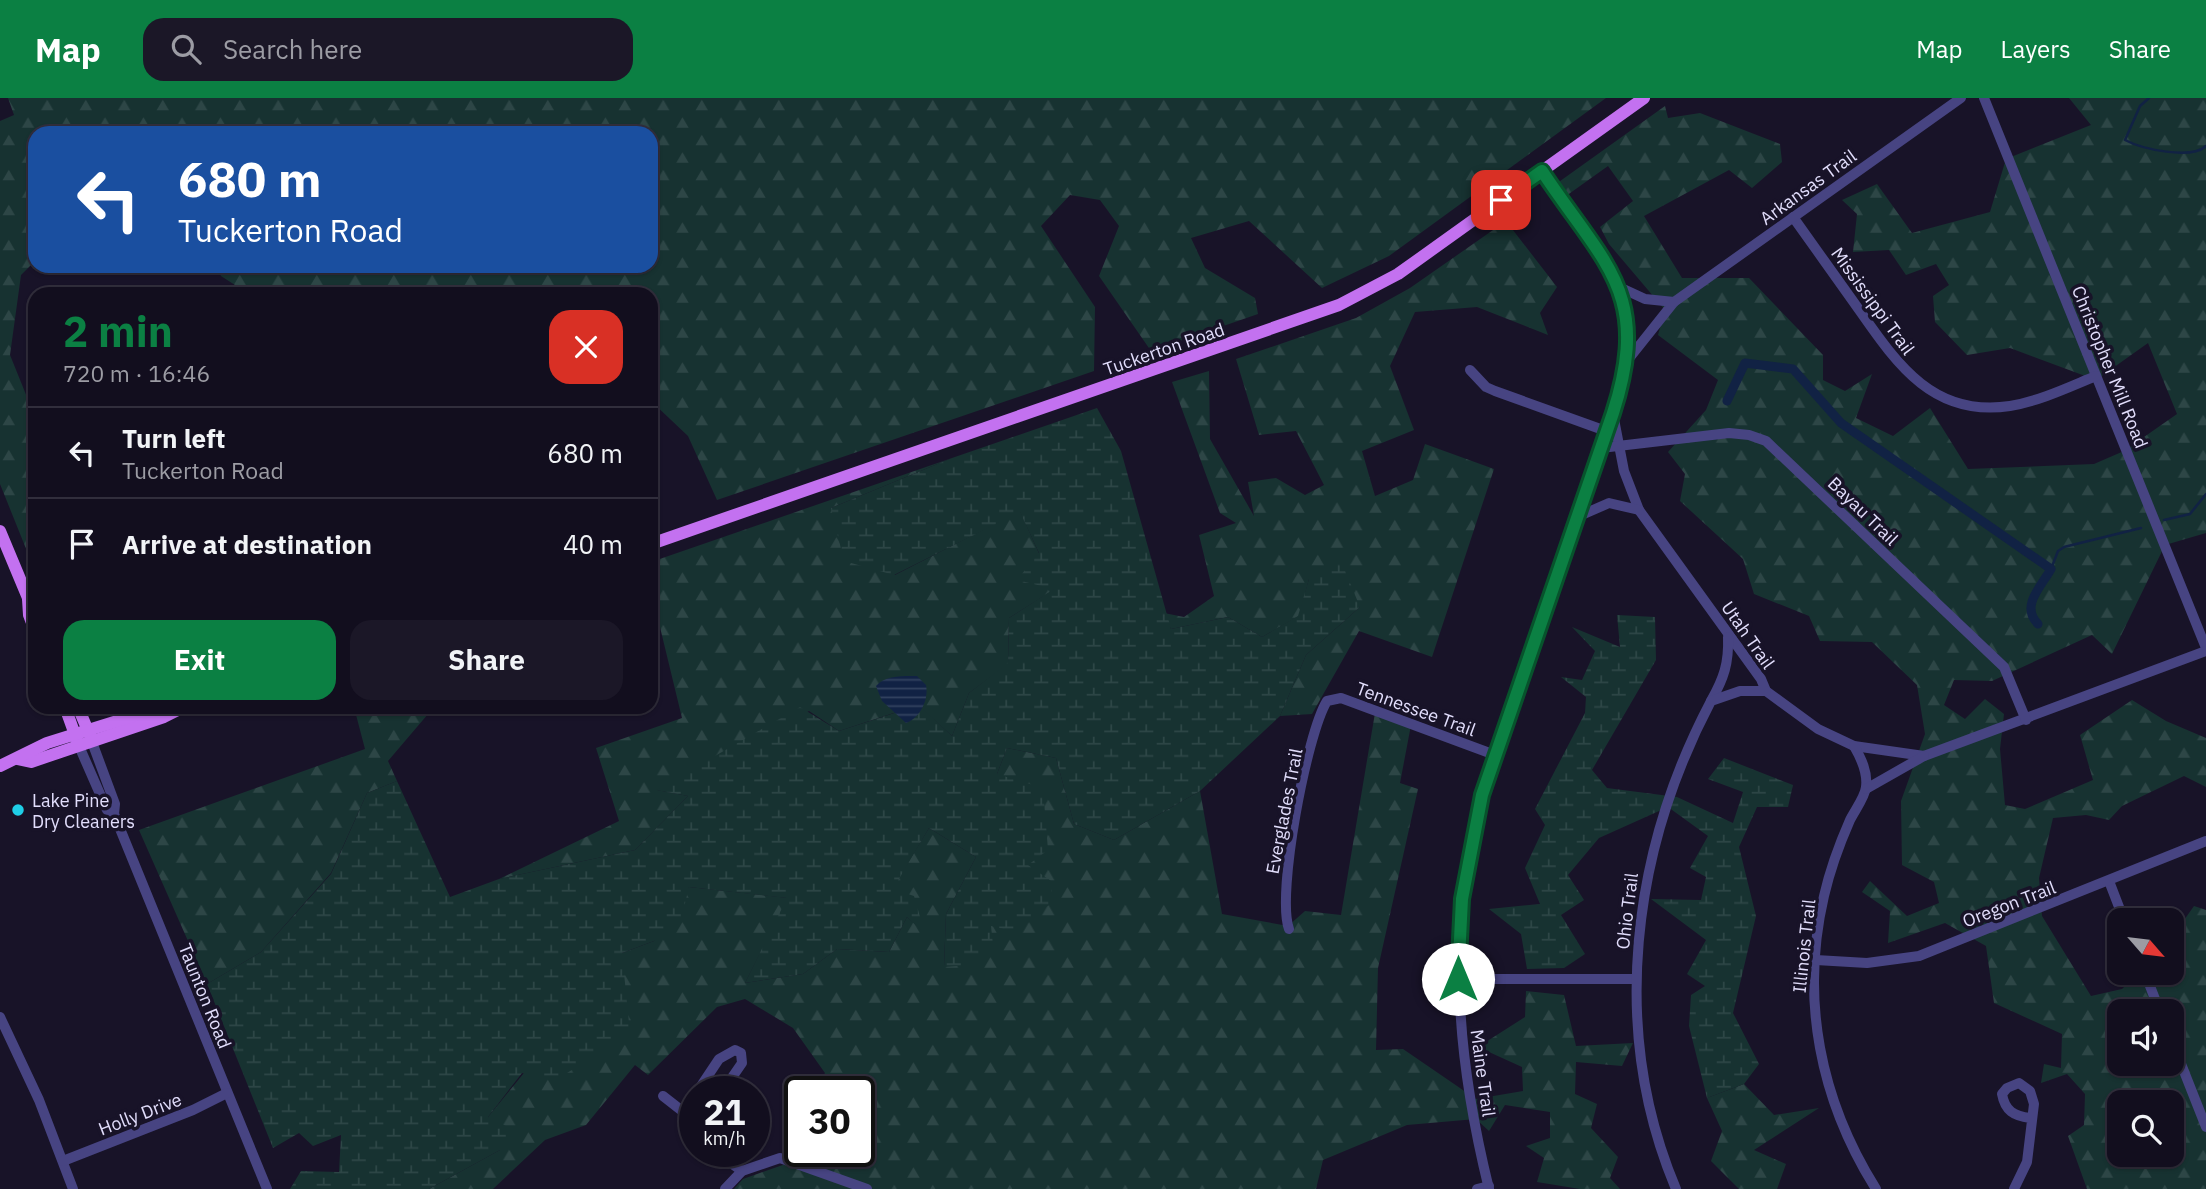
<!DOCTYPE html>
<html lang="en">
<head>
<meta charset="utf-8">
<style>
	:root { --surface:#120e1e; --page:#1b1727; --text:#f1f3f6; --muted:#9c9ca4; --line:#312e3c; --accent:#0b8043 }
	body { margin:0; font-family:"IBM Plex Sans",sans-serif; background:var(--page); color:var(--text); height:100vh; display:flex; flex-direction:column; font-size:26px; white-space:nowrap }
	* { box-sizing:border-box; margin:0 }
	p { font-size:23px; color:var(--muted) }
	.icon { flex:none; width:38px; height:38px; fill:none; stroke:currentColor; stroke-width:2; stroke-linecap:round; stroke-linejoin:round }
	.map { position:relative; flex:1; overflow:hidden }
	.drawer { position:absolute; left:28px; top:189px; width:630px; height:427px; display:flex; flex-direction:column; background:var(--surface); border-radius:21px; box-shadow:0 2px 5px #0004,0 0 0 2px var(--line) }
	.drawer>* { flex:none }
	.hud { position:absolute; left:28px; top:28px; width:630px; height:147px; border-radius:21px; box-shadow:0 2px 5px #0004,0 0 0 2px var(--line); background:#1a4fa0; color:#fff; overflow:hidden }
	.needle { width:46px; rotate:118deg }
	.fabs { position:absolute; left:2107px; top:810px; display:grid; gap:14px }
	.fabs a { display:grid; place-items:center; width:77px; height:77px; border-radius:14px; background:var(--surface); box-shadow:0 2px 5px #0004,0 0 0 2px var(--line); font-size:35px }
	.speed { position:absolute; left:679px; top:978px; display:flex; gap:14px; font-size:35px; font-weight:700; text-align:center }
	.speed>* { display:grid; place-content:center; width:91px; height:91px; border-radius:50%; background:var(--surface); box-shadow:0 2px 5px #0004,0 0 0 2px var(--line); line-height:1 }
	.speed small { font-size:18px; font-weight:400 }
	.speed .limit { border:4px solid #111; border-radius:10px; background:#fff; color:#111 }
	.pin { position:absolute; display:grid; place-items:center; width:60px; height:60px; color:#fff; margin:-30px; border-radius:14px; box-shadow:0 4px 10px #0006 }
	.me { position:absolute; width:77px; margin:-38px; rotate:0deg; stroke-linejoin:round; filter:drop-shadow(0 0 5px #0008) }
	.turn { display:flex; align-items:center; gap:24px; height:147px; padding:0 35px; font-size:32px }
	.turn .icon { width:91px; height:91px; stroke-width:2.5 }
	.turn b { display:block; font-size:49px; line-height:60px }
	.round { display:grid; place-items:center; flex:none; width:74px; height:74px; border-radius:21px; background:var(--page) }
	.head { display:flex; align-items:center; justify-content:space-between; height:119px; padding:0 35px }
	h1 { font-size:42px; font-weight:800; line-height:52px; color:var(--accent) }
	.action { display:flex; gap:14px; margin-top:auto; padding:14px 35px }
	.action a { flex:1; height:80px; border-radius:21px; background:var(--accent); color:#fff; font-size:28px; font-weight:800; line-height:80px; text-align:center }
	.action a+a { background:var(--page); color:var(--text) }
	ul { padding:0; list-style:none }
	li { display:flex; align-items:center; gap:21px; height:91px; padding:0 35px; border-top:2px solid var(--line) }
	li div { flex:1 }
	li b { display:block; font-size:26px }
	li em { font-style:normal }
	header { display:flex; align-items:center; gap:42px; box-sizing:border-box; height:98px; padding:0 35px; background:var(--accent); color:#fff }
	header strong { font-size:33px }
	nav { display:flex; gap:38px; margin-inline-start:auto; font-size:24px }
	.search { width:490px; height:63px; background:var(--page); display:flex; align-items:center; gap:18px; box-sizing:border-box; padding:0 24px; border-radius:21px; color:var(--muted); font-size:26px }
	.map>svg:first-child { display:block }
	.forest { fill:url(#forest-firs); fill-rule:evenodd }
	.wetland { fill:url(#wetland-marsh) }
	.water { fill:url(#water-rules) }
	.lines { fill:none; stroke-linecap:round; stroke-linejoin:round }
	.stream { stroke:#124; stroke-width:2.5 }
	.canal { stroke:#124; stroke-width:9 }
	.minor { stroke:#474482; stroke-width:10 }
	.major { stroke:#c371f0; stroke-width:12 }
	.route-casing { stroke:#07532c; stroke-width:18 }
	.route { stroke:#0b8043; stroke-width:12 }
	.poi-dot { fill:#1fcee7; stroke:#181328; stroke-width:2.5 }
	.labels { text-anchor:middle; dominant-baseline:central; stroke-width:7; stroke-linejoin:round; paint-order:stroke }
	.street-label { font-size:18px; fill:#e2defc; stroke:#181328 }
	.poi-label { font-size:18px; fill:#e2defc; stroke:#181328; text-anchor:start }
</style>
</head>
<body>
<header>
<strong>Map</strong>
<div class="search"><svg class="icon" aria-label="search" viewBox="0 0 24 24"><circle cx="10" cy="10" r="6"/><path d="M15 15l6 6"/></svg>Search here</div>
<nav><a>Map</a><a>Layers</a><a>Share</a></nav>
</header>
<div class="map">
<svg width="2206" height="1091" viewBox="0 0 2206 1091">
	<defs>
		<pattern id="forest-firs" width="22" height="20" patternUnits="userSpaceOnUse" patternTransform="scale(1.75)"><rect width="22" height="20" fill="#173231"/><path d="M5 1l3.5 6h-7zM16 11l3.5 6h-7z" fill="#2d4646"/></pattern>
		<pattern id="wetland-marsh" width="20" height="14" patternUnits="userSpaceOnUse" patternTransform="scale(1.75)"><rect width="20" height="14" fill="#173231"/><path d="M1 5h8M5 5V1M11 12h8M15 12V8" fill="none" stroke="#2d4646"/></pattern>
		<pattern id="water-rules" width="6" height="5" patternUnits="userSpaceOnUse" patternTransform="scale(1.75)"><rect width="6" height="5" fill="#124"/><path d="M0 2.5h6" fill="none" stroke="#334260"/></pattern>
	</defs>
	<rect width="100%" height="100%" fill="#181328"/>
	<g class="forest">
		<path d="M8 0H1606L1389 158 1322 190 1249 123 1191 140 1205 170 1255 200 1258 216 1151 253 1099 178 1119 128 1100 102 1070 97 1041 128 1095 209 1094 273 717 402 688 338 651 303V196H249L221 178 217 168H651V35H35V163L21 177 10 257 35 319V473L0 386V23L14 17Z"/>
		<path d="M2069 0H2206V435L2165 447 2112 556 2092 537 1992 583 1954 582 1944 607 1965 621 1985 601 2004 616 2000 651 2005 707 2025 711 2093 682 2080 637 2132 602 2166 623 2206 640V689L2184 678 2122 708 2109 722 2086 717 2053 720 2039 780 2042 818 2091 898 2122 891 2139 875H2172V839L2194 808 2206 812V1091H2087L2068 1038 2084 1027 2085 996 2067 976 2041 985 2044 966 2061 970 2062 936 1994 905 1986 848 1945 825 1888 845 1890 813 1862 794 1870 783 1907 818 1939 805 1934 784 1902 767 1901 703 1925 636 1917 587 1872 544 1820 543 1809 518 1754 496 1743 461 1680 403 1685 376 1668 354 1706 312 1718 282 1658 237 1665 212 1609 146 1600 129 1633 103 1608 68 1559 103 1549 91 1665 8 1668 20 1700 15 1780 46 1782 64 1752 90 1729 72 1644 118 1682 180H1749L1823 257V282L1845 293 1872 276 1856 320 1893 338 1930 310 1968 371 2094 366 2124 353 2177 316 2148 245 2096 282 2010 250 1967 257 1935 224 1933 198 1949 187 1936 166 1906 177 1889 152 1853 154 1857 116 1842 102 1877 86 1912 135 1990 114 2006 61 2091 27ZM2119 914H2172V966H2119ZM2119 1004H2172V1057H2119Z"/>
		<path d="M1506 123 1557 189 1540 215 1548 237 1477 209 1415 214 1390 268 1414 332 1362 353 1375 398 1413 382 1425 346 1494 371 1432 559 1359 533 1312 616 1280 618 1306 557 1360 509 1309 481 1299 518 1262 539 1228 519 1171 531 1164 515 1184 519 1214 498 1199 437 1236 425 1220 415 1172 284 1209 273 1210 341 1254 418 1248 384 1276 380 1305 397 1324 387 1296 333 1259 337 1236 261 1356 220 1410 190Z"/>
		<path d="M952 360 831 410 895 477 1020 413 1055 491 1009 520 1008 566 969 595 952 638 918 607 839 633 809 613 657 692 688 698 635 752 499 781 619 723 596 650 682 620 651 492V464Z"/>
		<path d="M354 609H434L388 663 397 683 367 695 331 775 261 854 207 886 139 732 365 651Z"/>
		<path d="M1375 615 1411 627 1400 685 1418 691 1378 870 1376 952 1403 951 1476 1001 1523 993 1522 969 1478 949 1525 919 1526 893 1564 897 1576 948 1633 945 1622 968 1576 964 1575 996 1597 1006 1591 1030 1618 1059 1610 1080 1620 1091H1580L1537 1084 1544 1060 1526 1048 1550 1040V1014L1505 1007 1489 1033 1476 1021 1407 1027 1323 1062 1316 1091H734L743 1081 797 1062 800 1038V1054H859V994H814L825 975 793 930 745 901 717 909 648 977 635 967 586 1027 545 1042 493 1091H429L500 1052 488 1019 622 855 654 843 689 789 788 800 745 885 803 876 837 851 889 854 907 819 924 834 892 791 929 730 976 759 946 816 944 868 991 828 1028 767 997 676 1007 650 1056 660 1074 726 1114 742 1200 693 1222 816 1288 828 1305 813 1341 817Z"/>
		<path d="M1744 986 1774 1017 1819 1010 1754 1052 1786 1066 1777 1091H1739L1711 1063 1722 1033 1707 1000Z"/>
	</g>
	<g class="wetland">
		<path d="M1097 310 1121 353 1171 531 1228 519 1262 539 1298 518 1309 481 1341 463 1360 509 1306 557 1280 618 1200 693 1114 742 1074 726 1056 660 1007 650 997 676 1043 690 1048 752 1028 767 1051 783 1053 804 1012 833 991 828 993 847 970 867 944 869 946 816 976 759 929 730 893 791 914 798 925 836 907 819 889 854 837 851 803 876 745 885 787 800 689 789 680 826 654 843 622 855 630 935 556 982 522 975 488 1019 510 1030 500 1052 429 1091H290L301 1073 339 1074 341 1037 313 1048 299 1035 273 1050 207 886 261 854 331 776 367 695 397 683 450 799 499 781 635 752 688 698 656 692 800 609 839 633 919 607 952 638 969 595 1008 565 1009 520 1054 491 1017 482 1039 455 1020 414 894 477 844 463 831 410 952 360Z"/>
		<path d="M1617 517 1655 519 1656 562 1592 672 1607 690 1677 699 1733 725 1743 694 1708 681 1724 660 1793 687 1788 709H1757L1739 749 1756 818 1733 915 1759 966 1744 986 1707 1000 1689 928 1691 897 1705 888 1687 876 1706 842 1651 801 1701 802 1706 779 1690 770 1708 738 1668 709 1599 740 1568 777 1584 802 1561 817 1585 856 1564 870 1527 871 1521 836 1489 811 1540 806 1525 770 1545 727 1535 711 1585 615 1586 599 1561 579 1582 582 1595 553 1572 529 1620 549Z"/>
	</g>
	<path class="water" d="M917 578 926 587C929 602 920 620 906 625L882 603 876 588C885 577 904 578 917 578Z"/>
	<g class="lines">
		<g class="stream">
			<path d="M2149 0 2140 8 2125 42C2142 51 2191 62 2206 48"/>
			<path d="M2164 422 2190 416 2206 396"/>
			<path d="M2051 471 2058 453 2064 449 2141 430"/>
		</g>
		<path class="canal" d="M1727 303 1745 265 1793 271 1841 325 2051 471C2041 489 2020 508 2038 526"/>
		<g class="minor">
			<path d="M1984 0 2206 550"/>
			<path d="M1793 119C1814 148 1834 177 1855 206 1895 263 1931 320 2010 308 2040 303 2069 289 2096 278"/>
			<path d="M1619 189 1645 201 1674 204 1627 263"/>
			<path d="M1674 204 1961 0"/>
			<path d="M1470 272 1486 289 1495 293 1606 333"/>
			<path d="M1613 316 1624 373 1639 412 1761 581 1766 593 1818 631 1854 648 1924 658 2206 553"/>
			<path d="M1601 350 1729 335 1749 337 1766 343 2004 569 2026 622"/>
			<path d="M1577 419 1609 405 1639 412"/>
			<path d="M1711 603C1724 580 1729 565 1728 539"/>
			<path d="M92 644 115 706 114 716 267 1091"/>
			<path d="M79 648 107 712 114 716"/>
			<path d="M1854 648C1861 660 1868 674 1866 689 1865 699 1855 712 1850 722 1839 747 1830 772 1824 798 1800 901 1820 1002 1876 1091"/>
			<path d="M1866 691 1924 658"/>
			<path d="M2109 783 2124 822"/>
			<path d="M1289 831C1276 796 1307 635 1327 603L1341 600 1495 657"/>
			<path d="M1816 862 1867 865 1919 858 2206 743"/>
			<path d="M2145 875 2160 914"/>
			<path d="M1458 881H1635"/>
			<path d="M0 919 39 1002 73 1091"/>
			<path d="M2172 943 2206 1029"/>
			<path d="M697 994 719 961 735 952 741 955 742 965 722 994"/>
			<path d="M663 998 695 1023"/>
			<path d="M715 1054 742 1073"/>
			<path d="M63 1063 193 1012 227 995"/>
			<path d="M725 1091 742 1073 780 1060 867 1091"/>
			<path d="M1477 1091 1489 1088"/>
			<path d="M1489 1091C1450 932 1447 815 1495 657L1613 315C1652 193 1604 167 1542 73"/>
			<path d="M1676 1091C1609 932 1632 753 1711 603L1740 593H1766"/>
			<path d="M2014 1091 2027 1064 2034 1006 2030 993 2019 985 2007 990 2002 996C2005 1013 2014 1018 2030 1020"/>
		</g>
		<g class="major">
			<path d="M0 433 28 500 35 510"/>
			<path d="M651 446 1339 207 1398 176 1644 0"/>
			<path d="M28 501 29 517 35 533"/>
			<path d="M65 609 78 645"/>
			<path d="M78 609 91 640"/>
			<path d="M17 661 31 664 164 619 184 609"/>
			<path d="M0 668 47 645 162 609"/>
		</g>
	</g>
	<g class="lines">
		<g class="route-casing">
			<path id="route" d="M1458 881 1462 801 1482 697 1613 315C1652 194 1604 167 1542 73L1501 102"/>
		</g>
		<use href="#route" class="route"/>
	</g>
	<circle class="poi-dot" cx="18" cy="712" r="7"/>
	<g class="labels">
		<g class="street-label">
			<text transform="translate(1808 89) rotate(-36)">Arkansas Trail</text>
			<text transform="translate(1873 203) rotate(54)">Mississippi Trail</text>
			<text transform="translate(1164 251) rotate(-19)">Tuckerton Road</text>
			<text transform="translate(2110 269) rotate(68)">Christopher Mill Road</text>
			<text transform="translate(1863 413) rotate(44)">Bayau Trail</text>
			<text transform="translate(1748 537) rotate(55)">Utah Trail</text>
			<text transform="translate(1416 611) rotate(20)">Tennessee Trail</text>
			<text transform="translate(1284 713) rotate(-79)">Everglades Trail</text>
			<text transform="translate(2009 806) rotate(-21)">Oregon Trail</text>
			<text transform="translate(1627 813) rotate(-83)">Ohio Trail</text>
			<text transform="translate(1804 848) rotate(-84)">Illinois Trail</text>
			<text transform="translate(205 898) rotate(68)">Taunton Road</text>
			<text transform="translate(1483 975) rotate(82)">Maine Trail</text>
			<text transform="translate(140 1016) rotate(-21)">Holly Drive</text>
		</g>
		<g class="poi-label">
			<text x="32" y="702">Lake Pine<tspan x="32" dy="21">Dry Cleaners</tspan></text>
		</g>
	</g>
</svg>
<div class="fabs">
<a><svg class="needle" viewBox="-14 -14 28 28"><path d="M0-13l5 13h-10z" fill="#e53935"/><path d="M0 13l5-13h-10z" fill="#9c9ca4"/></svg></a>
<a><svg class="icon" aria-label="sound" viewBox="0 0 24 24"><path d="M4 9h4l5-4v14l-5-4H4zM17 9q2 3 0 6"/></svg></a>
<a><svg class="icon" aria-label="search" viewBox="0 0 24 24"><circle cx="10" cy="10" r="6"/><path d="M15 15l6 6"/></svg></a>
</div>
<div class="speed"><div>21<small>km/h</small></div><div class="limit">30</div></div>
<div class="pin" style="left:1501px;top:102px;background:#d93025"><svg class="icon" aria-label="arrive" viewBox="0 0 24 24"><path d="M6 21V4h12l-3 4 3 4H6"/></svg></div>
<svg class="me" style="left:1458px;top:881px" viewBox="-20 -20 40 40"><circle r="19" fill="#fff"/><path d="M0-13L10 11 0 6-10 11z" fill="#0b8043"/></svg>
<div class="hud">
<div class="turn"><svg class="icon" aria-label="left" viewBox="0 0 24 24"><path d="M17 20v-9H6M10 6l-5 5 5 5"/></svg><div><b>680 m</b>Tuckerton Road</div></div>
</div>
<section class="drawer">
<div class="head"><div><h1>2 min</h1><p>720 m · 16:46</p></div><a class="round" style="background:#d93025;color:#fff"><svg class="icon" aria-label="close" viewBox="0 0 24 24"><path d="M6 6l12 12M18 6L6 18"/></svg></a></div>
<ul>
<li><svg class="icon" aria-label="left" viewBox="0 0 24 24"><path d="M17 20v-9H6M10 6l-5 5 5 5"/></svg><div><b>Turn left</b><p>Tuckerton Road</p></div><em>680 m</em></li>
<li><svg class="icon" aria-label="arrive" viewBox="0 0 24 24"><path d="M6 21V4h12l-3 4 3 4H6"/></svg><div><b>Arrive at destination</b></div><em>40 m</em></li>
</ul>
<div class="action"><a>Exit</a><a>Share</a></div>
</section>
</div>
</body>
</html>
